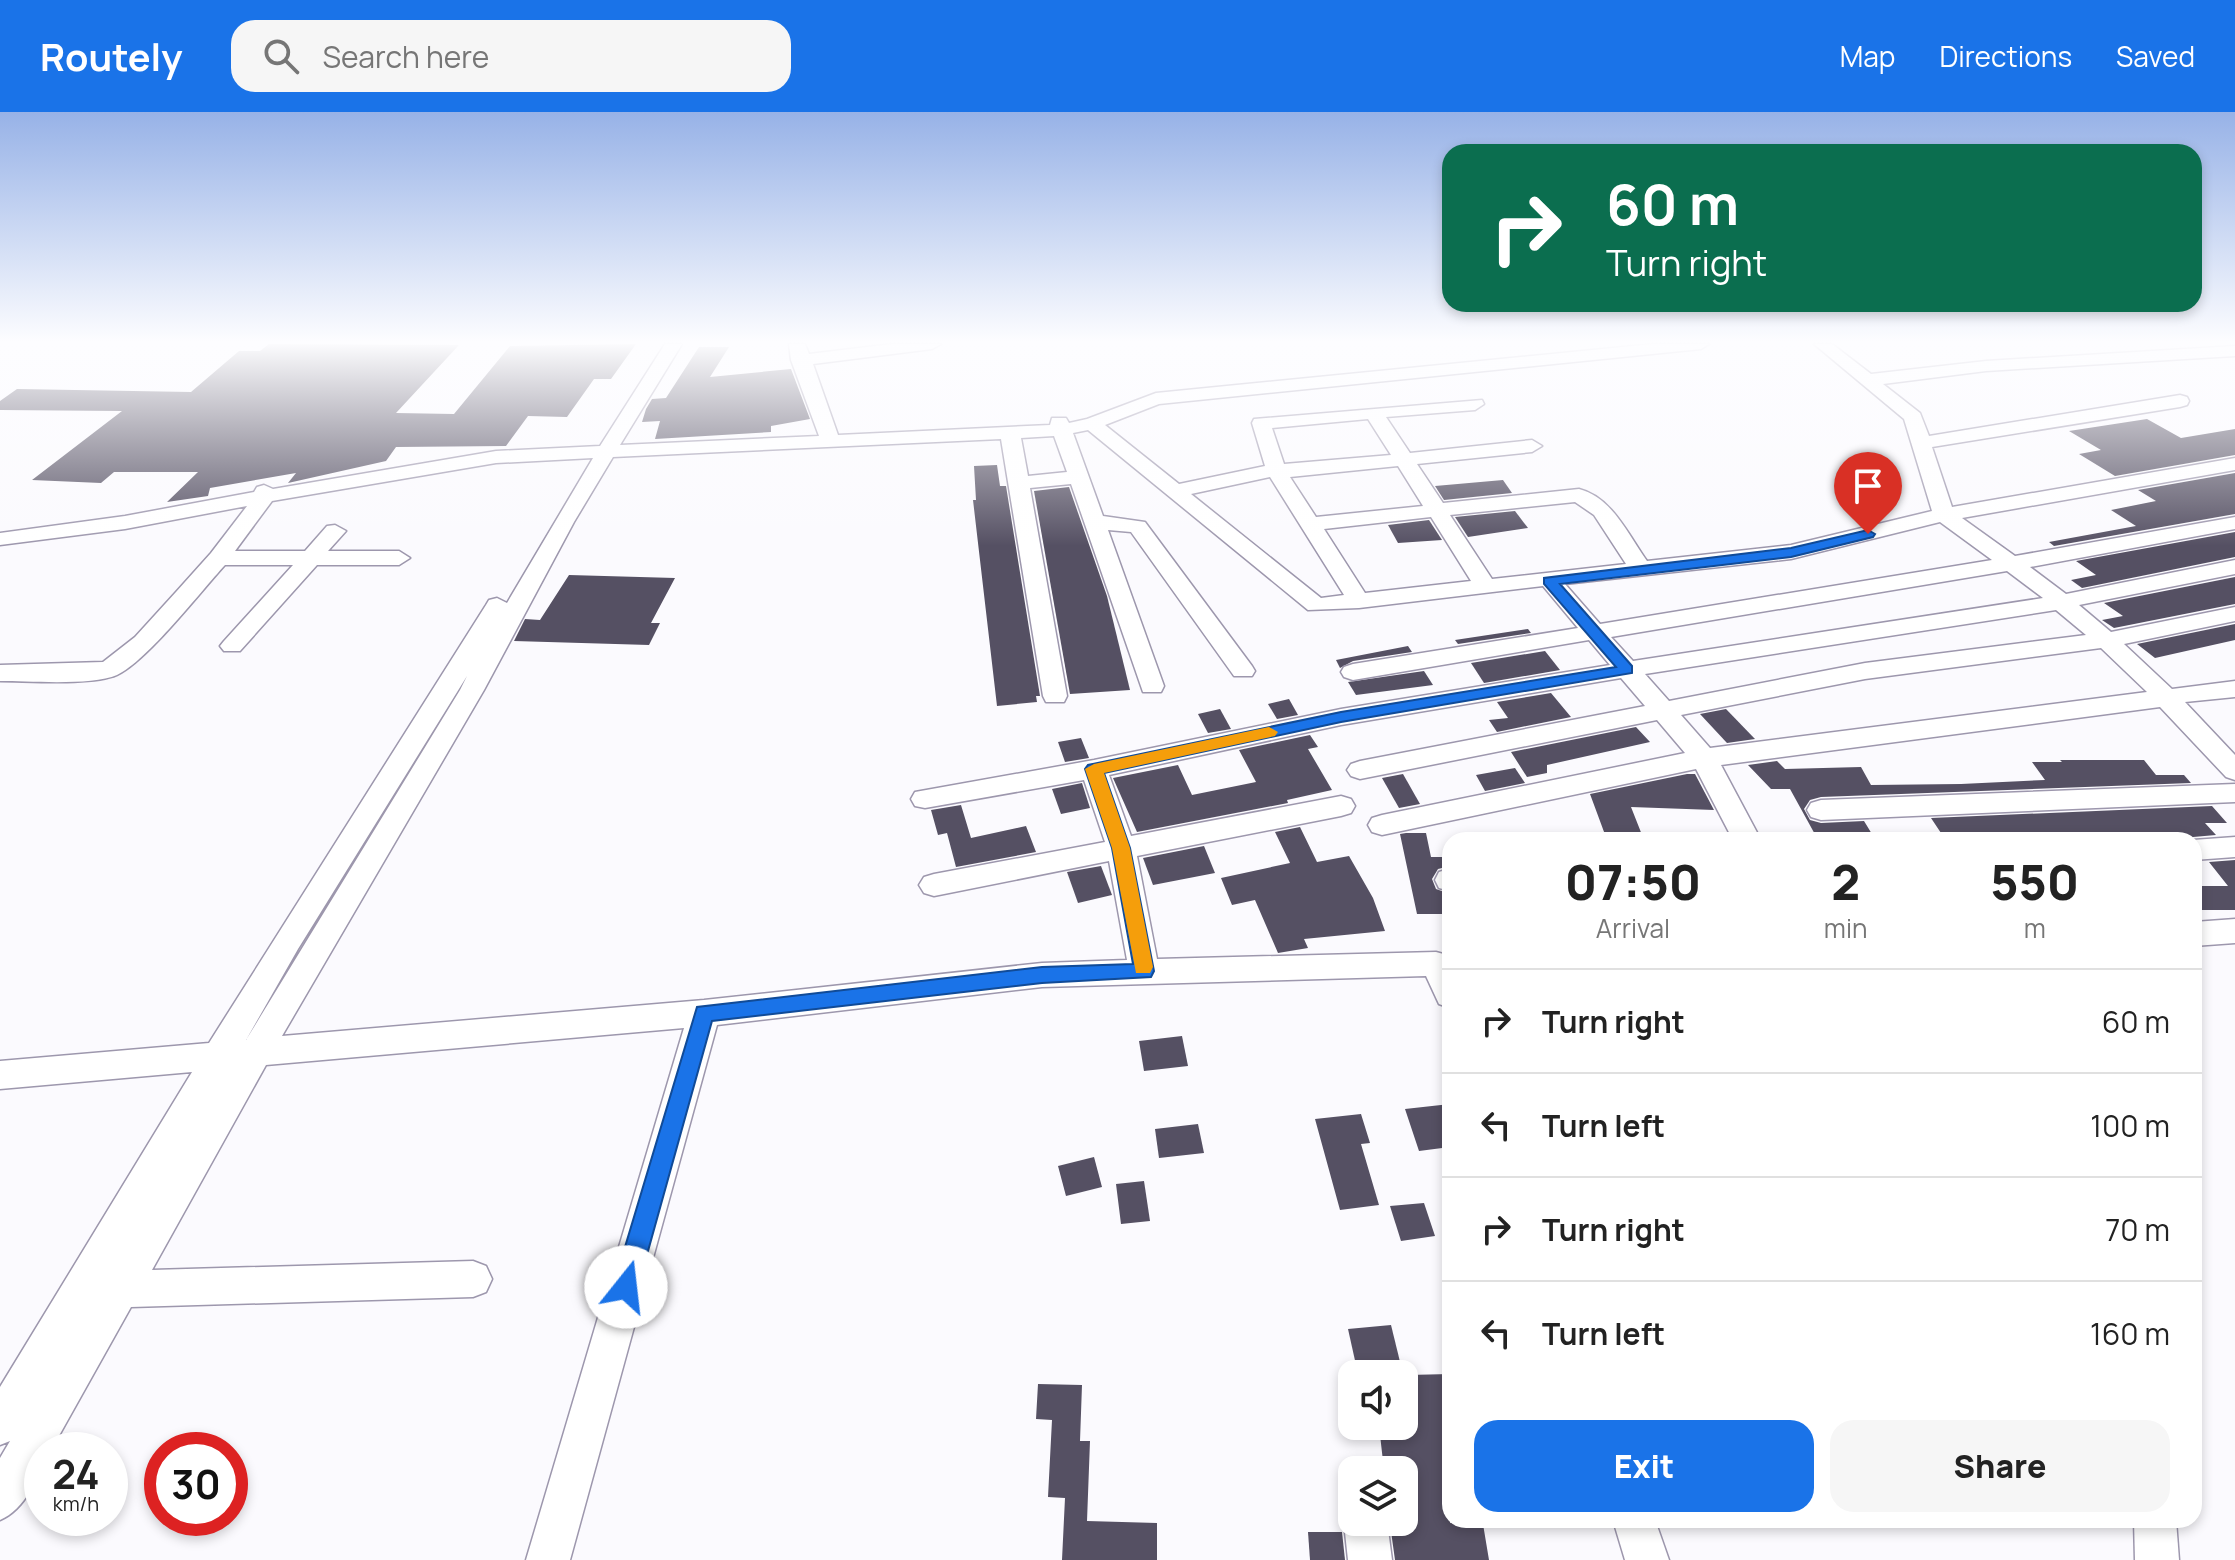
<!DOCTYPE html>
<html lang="en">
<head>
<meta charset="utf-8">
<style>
	:root { --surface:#fff; --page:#f6f6f6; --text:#222; --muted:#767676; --line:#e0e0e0; --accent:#1a73e8 }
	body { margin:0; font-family:Manrope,sans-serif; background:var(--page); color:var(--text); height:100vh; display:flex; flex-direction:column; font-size:30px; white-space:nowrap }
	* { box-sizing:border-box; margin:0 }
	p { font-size:26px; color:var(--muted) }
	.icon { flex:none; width:44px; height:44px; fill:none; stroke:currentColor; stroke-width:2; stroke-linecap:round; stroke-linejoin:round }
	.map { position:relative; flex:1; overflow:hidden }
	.sheet { position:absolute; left:1442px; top:720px; width:760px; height:696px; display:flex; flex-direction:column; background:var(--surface); border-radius:24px; box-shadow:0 4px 12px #0003 }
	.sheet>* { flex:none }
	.hud { position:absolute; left:1442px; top:32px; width:760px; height:168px; border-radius:24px; box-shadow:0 4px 12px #0003; background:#0b6e4f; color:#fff; overflow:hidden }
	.controls { position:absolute; left:1338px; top:1248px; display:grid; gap:16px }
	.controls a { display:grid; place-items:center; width:80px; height:80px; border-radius:16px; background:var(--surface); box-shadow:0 4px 12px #0003; font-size:40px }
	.speed { position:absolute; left:24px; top:1320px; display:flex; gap:16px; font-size:40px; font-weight:700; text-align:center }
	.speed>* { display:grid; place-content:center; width:104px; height:104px; border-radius:50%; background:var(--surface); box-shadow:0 4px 12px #0003; line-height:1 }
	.speed small { font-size:20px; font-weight:400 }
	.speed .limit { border:12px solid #d22; background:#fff; color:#111 }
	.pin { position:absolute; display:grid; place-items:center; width:68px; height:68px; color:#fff; margin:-82px -34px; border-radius:50% 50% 50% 0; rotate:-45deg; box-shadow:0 0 8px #0007 }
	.pin .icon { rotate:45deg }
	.me { position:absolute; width:88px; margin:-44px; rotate:16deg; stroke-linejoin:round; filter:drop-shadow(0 0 6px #0008) }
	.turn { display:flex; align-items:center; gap:28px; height:168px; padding:0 32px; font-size:36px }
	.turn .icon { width:104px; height:104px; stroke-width:2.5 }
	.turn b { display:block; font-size:56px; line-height:68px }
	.eta { display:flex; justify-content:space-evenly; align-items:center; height:136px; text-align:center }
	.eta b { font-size:48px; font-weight:800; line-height:56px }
	.action { display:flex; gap:16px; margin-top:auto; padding:16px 32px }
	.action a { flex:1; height:92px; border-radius:24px; background:var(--accent); color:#fff; font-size:32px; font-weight:800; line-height:92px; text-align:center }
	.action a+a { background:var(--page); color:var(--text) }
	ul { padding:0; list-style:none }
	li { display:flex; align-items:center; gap:24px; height:104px; padding:0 32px; border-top:2px solid var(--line) }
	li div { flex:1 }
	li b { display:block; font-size:30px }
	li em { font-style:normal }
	header { display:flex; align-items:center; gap:48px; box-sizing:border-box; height:112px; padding:0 40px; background:var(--accent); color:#fff }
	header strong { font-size:38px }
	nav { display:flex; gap:44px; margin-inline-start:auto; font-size:28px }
	.search { width:560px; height:72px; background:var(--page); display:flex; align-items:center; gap:20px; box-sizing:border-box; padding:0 28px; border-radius:24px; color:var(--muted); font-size:30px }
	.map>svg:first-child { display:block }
	.building { fill:#555063 }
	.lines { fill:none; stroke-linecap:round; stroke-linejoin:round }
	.minor-casing { stroke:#9d97ad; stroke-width:3 }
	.minor { fill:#fff; fill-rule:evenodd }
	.route { fill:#1a73e8; stroke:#114b97; stroke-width:2 }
	.slow { fill:#f59e0b }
</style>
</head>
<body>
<header>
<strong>Routely</strong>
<div class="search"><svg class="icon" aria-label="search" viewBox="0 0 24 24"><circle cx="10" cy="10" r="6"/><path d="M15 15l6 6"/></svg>Search here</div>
<nav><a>Map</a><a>Directions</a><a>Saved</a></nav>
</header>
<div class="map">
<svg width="2235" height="1448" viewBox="0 0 2235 1448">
	<rect width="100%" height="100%" fill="#fbfafe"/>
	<g class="building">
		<path d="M269 232 459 233 396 301 454 302 510 234 636 232 611 267H594L567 305 528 304 506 334 396 335 386 349 288 371 296 361 210 376 208 384 167 390 198 360H114L101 371 32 368 122 299 0 298V289L17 277 191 280 239 239H260Z"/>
		<path d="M699 235H729L710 265 791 257 810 307 771 314V320L655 327 660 309 642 310 646 297 652 287 666 286Z"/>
		<path d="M2147 307 2181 326 2235 317V343L2115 364 2079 342 2101 338 2069 319Z"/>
		<path d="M997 353 1000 374H1006L1040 584H1036L1037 590 997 594 973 388H976L974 354Z"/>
		<path d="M2235 361V402L2054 434 2049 430 2136 414 2111 398 2156 389 2138 378Z"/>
		<path d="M1503 368 1512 381 1444 388 1435 374Z"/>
		<path d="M1069 375 1107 484 1130 578 1070 582 1034 379Z"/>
		<path d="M1515 399 1528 416 1468 425 1455 405Z"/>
		<path d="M1429 408 1442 428 1398 431 1388 413Z"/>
		<path d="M2235 420V445L2082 476 2071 468 2096 463 2076 449Z"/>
		<path d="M569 463 675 466 651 511H660L649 533 514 529 525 507 540 508Z"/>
		<path d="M2235 465V492L2114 516 2102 508 2123 504 2104 491Z"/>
		<path d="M2235 512V528L2155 546 2137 532Z"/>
		<path d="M1528 517 1531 521 1458 532 1455 528Z"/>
		<path d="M1408 534 1412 540 1353 549 1340 556 1336 548Z"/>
		<path d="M1545 539 1560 558 1484 571 1471 551Z"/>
		<path d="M1424 559 1433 573 1356 583 1348 570Z"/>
		<path d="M1551 581 1571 605 1497 620 1489 608 1508 606 1497 590Z"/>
		<path d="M1289 587 1298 603 1277 607 1268 592Z"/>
		<path d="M1220 597 1231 617 1208 621 1198 602Z"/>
		<path d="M1726 597 1755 627 1727 631 1700 602Z"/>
		<path d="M1636 615 1650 630 1547 653V661L1527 665 1511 640Z"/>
		<path d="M1310 623 1318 635 1308 637 1332 678 1287 688 1288 691 1137 720 1113 666 1178 653 1192 683 1256 670 1239 638Z"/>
		<path d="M1081 626 1089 646 1065 650 1058 630Z"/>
		<path d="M2060 648H2144L2156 663H2184L2191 671 1821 685 1810 688 1804 697 1810 708 1821 711 1864 709 1875 727 1817 726 1790 677H1771L1748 653 1777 649 1785 657 1861 655 1871 673 1961 672 2045 668 2032 650H2062Z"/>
		<path d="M1515 656 1525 671 1485 679 1476 663Z"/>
		<path d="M1403 662 1420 692 1399 696 1382 666Z"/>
		<path d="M1687 662H1695L1714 698 1631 695 1644 728H1607L1590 682Z"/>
		<path d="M1082 671 1090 696 1061 702 1052 677Z"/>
		<path d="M961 693 971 726 1026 714 1036 740 956 755 947 721 938 723 931 698Z"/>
		<path d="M2212 694 2227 711H2205L2216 723 2193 725 2190 728H2034L2028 720 1941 721 1931 706Z"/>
		<path d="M1300 715 1317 750 1349 744 1373 786 1385 819 1304 827 1308 836 1278 841 1255 788 1232 793 1221 766 1290 751 1275 720Z"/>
		<path d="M1406 721H1426L1431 745H1450V754L1438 757 1432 767 1436 777 1450 782V802H1417L1400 722Z"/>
		<path d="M1204 734 1215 761 1153 773 1143 746Z"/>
		<path d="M2235 748V798H2194V774H2228L2209 750Z"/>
		<path d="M1101 754 1112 783 1078 791 1067 760Z"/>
		<path d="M1182 924 1188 954 1144 959 1139 929Z"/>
		<path d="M1450 992V1035L1419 1039 1405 997Z"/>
		<path d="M1361 1002 1370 1031 1361 1032 1379 1093 1340 1098 1315 1007Z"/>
		<path d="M1198 1012 1204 1041 1159 1046 1155 1017Z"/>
		<path d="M1094 1045 1102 1075 1066 1084 1058 1054Z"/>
		<path d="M1144 1069 1150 1109 1121 1112 1116 1072Z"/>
		<path d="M1424 1091 1435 1124 1401 1129 1390 1094Z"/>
		<path d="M1391 1213 1403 1262H1358L1348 1217Z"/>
		<path d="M1450 1262V1411L1483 1412 1489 1448H1395L1390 1412H1404V1358H1384L1379 1314H1404V1307H1416L1408 1263Z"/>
		<path d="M1038 1272 1082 1273 1080 1329H1090L1087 1409 1157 1411V1448H1062L1065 1386 1048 1385 1052 1308 1036 1307Z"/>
		<path d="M1308 1420H1342L1345 1448H1310Z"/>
	</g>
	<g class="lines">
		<g class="minor-casing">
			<g id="minor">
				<path d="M665 232H682L620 333 819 324 791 248 789 232H805L809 242 892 232H941L932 237 813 252 838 323 1050 313 1052 306H1066L1069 311 1087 307 1156 281 1653 232H1709L1701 237 1159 292 1105 313 1179 372 1265 354 1252 311 1254 307 1482 288 1484 292 1475 298 1386 305 1410 341 1532 328 1542 334 1532 340 1417 352 1443 391 1579 377C1612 385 1629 424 1647 449L1791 433 1932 399 1904 307 1814 232H1832L1871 262 1986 249 2235 234V244L1986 259 1883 272 1920 301 1929 324 2180 283 2187 285 2189 289 2187 293 2180 295 1932 335 1952 395 2235 346V358L1962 406 2015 444 2235 405V417L2030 455 2066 482 2235 448V462L2079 493 2111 520 2235 495V509L2124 532 2172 577 2235 569V585L2185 590 2235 643V668L2226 665 2160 595 1721 653 1761 728H1733L1696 657 1382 723 1372 720 1368 713 1372 706 1382 703 1685 641 1657 608 1360 667 1351 664 1347 658 1351 652 1360 649 1645 594 1621 566 1341 613 1109 663 1131 724 1341 684 1351 687 1355 694 1351 701 1341 704 1137 744 1157 847 1436 840 1447 843 1450 849V896L1439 892 1426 864 1042 875 717 913 570 1448H526L684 916 266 953 152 1158 473 1149 486 1154 492 1167 486 1180 473 1185 131 1195 51 1338H42C42 1364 24 1398 0 1408V1346L10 1329 0 1333V1275L192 960 0 977V949L209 931 486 493 489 488 497 486 507 491 593 346 496 351 272 389 235 439H305L327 414 335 413 346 419 328 439H399L410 446 399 453H317L240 539H224L220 534 224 529 293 453H225C201 479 147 549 117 563 92 574 29 569 0 569V553L103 550 135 525 176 480 211 441 247 394 125 417 0 433V421L125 404 254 380 257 375 264 373 273 377 496 339 600 334ZM1368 307 1391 343 1284 352 1272 316ZM1088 318 1308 498 1359 496 1543 474 1578 516 1353 552 1344 555 1341 560 1344 565 1353 568 1589 528 1610 553 1341 597 1094 648 915 680 911 687 915 694 925 696 1084 668 1105 730 934 762 924 765 919 773 924 781 934 784 1109 749 1127 848 1042 851 704 888 282 924 484 578 574 410 613 345 1001 327 1043 584 1046 590H1064L1067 584 1030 376 1071 372 1143 580H1161L1164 574 1108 418 1131 420 1234 564H1252L1255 559 1252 554 1145 410 1103 404 1073 321ZM1054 324 1067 360 1028 364 1021 326ZM1398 354 1423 394 1316 405 1290 365ZM1270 365 1344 483 1321 486 1191 382ZM1575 390 1594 403 1626 452 1492 467 1450 403ZM1431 405 1471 469 1365 481 1324 417ZM1940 410 1992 448 1600 512 1565 472 1791 447ZM2007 459 2043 486 1633 549 1611 525ZM2056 498 2086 523 1865 551 1669 589 1645 562ZM2101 536 2147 580 1710 636 1681 603 1865 567ZM467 564 460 578 246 928 298 837Z"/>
				<path d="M2235 672V690L1821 708 1811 705 1807 698 1811 691 1821 688Z"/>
				<path d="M2235 725V745L2194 748 2193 728Z"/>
				<path d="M1449 757H1450V779L1439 776 1435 768 1439 760Z"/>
				<path d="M2235 807V831L2194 834V810Z"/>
				<path d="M1352 1395V1410H1387L1392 1448H1348L1344 1411Z"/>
				<path d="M1613 1408H1655L1669 1448H1625Z"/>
				<path d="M2134 1408H2176L2179 1448H2135Z"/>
			</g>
		</g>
		<use href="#minor" class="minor"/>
	</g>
	<linearGradient id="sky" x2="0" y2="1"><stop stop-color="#97b2e7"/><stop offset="0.53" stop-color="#fdfdff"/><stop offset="1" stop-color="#fdfdff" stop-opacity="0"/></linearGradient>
	<rect width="2235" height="434" fill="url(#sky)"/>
	<path class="route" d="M1868 418 1875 422 1873 425 1791 445 1560 472 1632 554V561L1341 610 1104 661 1130 736 1154 859 1151 865 1042 871 712 909 638 1175 634 1184 626 1187 617 1184 613 1175 697 895 1042 855 1133 852 1112 736 1085 657 1088 653 1341 600 1616 555 1544 472V466L1791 436Z"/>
	<path class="slow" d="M1269 615 1278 620 1275 624 1104 661 1130 736 1153 855 1150 861H1136L1112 736 1085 657 1094 652Z"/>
</svg>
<div class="controls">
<a><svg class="icon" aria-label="sound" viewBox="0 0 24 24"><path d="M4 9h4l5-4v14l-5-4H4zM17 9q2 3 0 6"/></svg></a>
<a><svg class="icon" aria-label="layers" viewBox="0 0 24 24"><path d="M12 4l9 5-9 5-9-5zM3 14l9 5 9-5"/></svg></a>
</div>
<div class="speed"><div>24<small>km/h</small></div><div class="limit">30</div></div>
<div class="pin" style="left:1868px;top:422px;background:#d93025"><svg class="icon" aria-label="arrive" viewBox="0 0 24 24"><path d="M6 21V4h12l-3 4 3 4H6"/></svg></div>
<svg class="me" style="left:626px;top:1175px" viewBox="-20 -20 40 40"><circle r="19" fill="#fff"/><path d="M0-13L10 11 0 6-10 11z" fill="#1a73e8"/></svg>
<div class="hud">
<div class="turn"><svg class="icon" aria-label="right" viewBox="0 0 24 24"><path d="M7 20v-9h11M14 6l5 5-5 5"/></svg><div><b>60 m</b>Turn right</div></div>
</div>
<section class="sheet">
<div class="eta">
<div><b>07:50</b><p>Arrival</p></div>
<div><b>2</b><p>min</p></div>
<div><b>550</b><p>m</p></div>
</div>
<ul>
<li><svg class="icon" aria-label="right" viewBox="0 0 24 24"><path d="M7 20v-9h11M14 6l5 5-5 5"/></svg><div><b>Turn right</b></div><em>60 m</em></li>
<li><svg class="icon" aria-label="left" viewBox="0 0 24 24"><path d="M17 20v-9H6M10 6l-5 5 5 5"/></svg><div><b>Turn left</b></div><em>100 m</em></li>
<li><svg class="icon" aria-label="right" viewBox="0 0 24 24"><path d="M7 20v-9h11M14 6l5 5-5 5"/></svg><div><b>Turn right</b></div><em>70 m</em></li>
<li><svg class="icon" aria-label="left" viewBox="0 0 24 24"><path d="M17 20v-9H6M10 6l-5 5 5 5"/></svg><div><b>Turn left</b></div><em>160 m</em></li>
</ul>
<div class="action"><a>Exit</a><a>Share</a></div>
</section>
</div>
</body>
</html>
